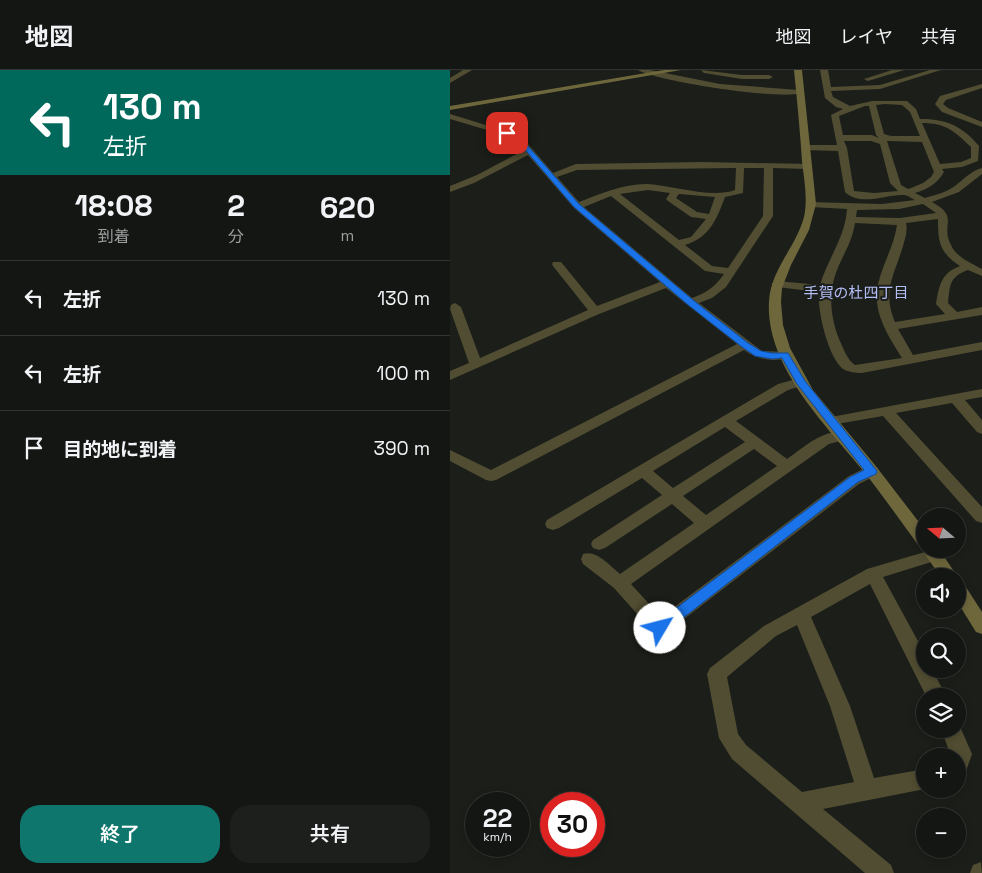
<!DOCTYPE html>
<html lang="ja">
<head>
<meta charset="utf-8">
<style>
	:root { --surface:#141613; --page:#1d1f1c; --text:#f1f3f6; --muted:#9d9fa0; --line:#333533; --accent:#0f766e }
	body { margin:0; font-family:"Space Grotesk","Noto Sans JP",sans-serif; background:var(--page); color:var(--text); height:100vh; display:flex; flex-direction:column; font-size:19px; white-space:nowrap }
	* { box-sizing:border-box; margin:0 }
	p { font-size:16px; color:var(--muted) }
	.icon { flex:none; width:28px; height:28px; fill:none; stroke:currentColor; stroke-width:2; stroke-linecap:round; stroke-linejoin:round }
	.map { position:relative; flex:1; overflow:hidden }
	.side { display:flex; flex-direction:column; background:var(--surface); width:450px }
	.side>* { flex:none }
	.banner { background:#00695c; color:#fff; overflow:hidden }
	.needle { width:32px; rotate:289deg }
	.fabs { position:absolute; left:466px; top:438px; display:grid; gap:10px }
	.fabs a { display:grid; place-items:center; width:50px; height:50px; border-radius:50%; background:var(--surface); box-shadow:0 2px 8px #0003,0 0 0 1px var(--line); font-size:25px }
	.speed { position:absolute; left:15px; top:722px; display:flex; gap:10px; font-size:25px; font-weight:700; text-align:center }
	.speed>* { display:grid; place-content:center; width:65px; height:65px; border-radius:50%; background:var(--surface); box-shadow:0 2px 8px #0003,0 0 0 1px var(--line); line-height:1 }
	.speed small { font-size:12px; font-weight:400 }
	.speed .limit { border:8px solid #d22; background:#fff; color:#111 }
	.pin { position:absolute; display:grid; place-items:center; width:42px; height:42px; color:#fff; margin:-21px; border-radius:10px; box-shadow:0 2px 8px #0006 }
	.me { position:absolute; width:55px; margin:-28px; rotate:53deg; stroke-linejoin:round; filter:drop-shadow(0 0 4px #0008) }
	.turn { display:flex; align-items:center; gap:18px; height:105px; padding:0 20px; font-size:22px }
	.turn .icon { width:65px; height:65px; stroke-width:2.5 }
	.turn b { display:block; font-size:35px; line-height:42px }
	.eta { display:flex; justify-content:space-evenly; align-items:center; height:85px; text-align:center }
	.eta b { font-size:30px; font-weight:600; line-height:35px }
	.action { display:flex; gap:10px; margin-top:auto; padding:10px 20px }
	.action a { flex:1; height:58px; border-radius:20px; background:var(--accent); color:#fff; font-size:20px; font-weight:600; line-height:58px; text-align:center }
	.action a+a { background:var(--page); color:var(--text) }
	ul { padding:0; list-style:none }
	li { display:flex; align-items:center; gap:15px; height:75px; padding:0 20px; border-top:1px solid var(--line) }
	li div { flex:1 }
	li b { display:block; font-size:19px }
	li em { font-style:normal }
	header { display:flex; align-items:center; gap:30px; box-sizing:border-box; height:70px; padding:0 25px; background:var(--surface); border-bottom:1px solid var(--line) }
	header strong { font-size:24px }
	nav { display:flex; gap:28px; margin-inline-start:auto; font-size:18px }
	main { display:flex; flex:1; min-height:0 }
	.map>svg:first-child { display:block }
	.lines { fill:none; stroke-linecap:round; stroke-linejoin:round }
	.street { fill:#514d32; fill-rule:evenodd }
	.secondary { fill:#6e673c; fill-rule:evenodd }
	.route { fill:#1a73e8; stroke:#114b97 }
	.labels { text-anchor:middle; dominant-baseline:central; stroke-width:4; stroke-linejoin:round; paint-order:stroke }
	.far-neighbourhood-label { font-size:15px; fill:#b3bdf5; stroke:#1b1e19 }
</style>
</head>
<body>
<header>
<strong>地図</strong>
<nav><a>地図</a><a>レイヤ</a><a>共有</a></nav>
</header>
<main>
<section class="side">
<div class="banner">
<div class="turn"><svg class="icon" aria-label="left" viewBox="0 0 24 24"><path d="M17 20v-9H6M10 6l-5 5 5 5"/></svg><div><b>130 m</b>左折</div></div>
</div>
<div class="eta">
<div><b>18:08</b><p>到着</p></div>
<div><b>2</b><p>分</p></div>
<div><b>620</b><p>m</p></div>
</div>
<ul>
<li><svg class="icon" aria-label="left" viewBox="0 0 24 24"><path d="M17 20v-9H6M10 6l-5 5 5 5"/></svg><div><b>左折</b></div><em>130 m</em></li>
<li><svg class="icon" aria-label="left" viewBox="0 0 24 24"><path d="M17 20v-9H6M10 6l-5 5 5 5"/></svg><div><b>左折</b></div><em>100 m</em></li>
<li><svg class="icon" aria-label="arrive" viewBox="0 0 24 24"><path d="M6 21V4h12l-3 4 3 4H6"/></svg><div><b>目的地に到着</b></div><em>390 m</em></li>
</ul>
<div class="action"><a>終了</a><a>共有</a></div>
</section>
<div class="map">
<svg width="532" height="803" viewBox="0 0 532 803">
	<rect width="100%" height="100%" fill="#1b1e19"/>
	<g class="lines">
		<g class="street">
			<path d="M13 0H22L0 13V8Z"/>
			<path d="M188 0H200L270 14 349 20 353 22C339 32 205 11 188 0Z"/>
			<path d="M251 0 292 5H319L323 7 319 9H292L254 3Z"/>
			<path d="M370 0H378L381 17 430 15 480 0H491L430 19 381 21 383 27 400 36 422 31H457L466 39 470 49C497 49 512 56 529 76L528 91 512 97 492 99 494 102C487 114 478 119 465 123L475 128C485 125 497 122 505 116 514 109 521 101 532 98V104L509 122 482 132C510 147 490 155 501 175 506 187 521 193 532 199V206L518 200C499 207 500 215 498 233L507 242 532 237V245L448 259 463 285 532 272V280L412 303C406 303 398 302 393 299 378 287 367 240 369 222L327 217 321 214 327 211 370 215C378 188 395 168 397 139L361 137 356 134 358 132 432 134 465 130C462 129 458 125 454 125 436 124 411 137 395 122L388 81 352 80V76L355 75H387L381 45 393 39 386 37 375 28ZM435 34 452 35 460 42 470 66H441L434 64 426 35ZM415 36H419L426 65 429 68 422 65H393L389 46ZM472 53C496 53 504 61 521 77V88L511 92 490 94ZM394 71H421L430 74 440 113 448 121 424 123 404 121 397 78ZM437 71 472 72 484 102 481 107 473 113 461 118 458 119 451 115ZM473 134 486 143 450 148 406 147 407 140 449 139ZM488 149C488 172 489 182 510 196 491 203 489 216 486 234L495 244 445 252C432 221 444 206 453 176 455 169 458 161 456 153ZM405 153 447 155C444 176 433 193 428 214 422 242 438 265 452 288L405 295C397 290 393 277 389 269 379 243 378 218 390 193 396 180 403 168 405 153Z"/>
			<path d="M442 0H454L418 11 414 9Z"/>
			<path d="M532 14V18L496 30 493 34 498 38 532 52V57L492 42 485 34 490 26Z"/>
			<path d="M0 44 71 66 103 103 126 94 252 92 360 94 361 96 357 99 323 98V146L276 217 262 228 249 233 312 281 339 282 341 285 339 288C323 292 308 290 294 280L46 410 41 411 36 410 0 391V380L41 400 287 274 216 218 149 244 0 310V301L19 293 0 239 1 235 5 233 11 237 30 288 138 240 103 196 102 194 103 192H111L147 236 210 212 124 138 78 85 24 113 0 122V116L27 105 74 80 65 70 54 65 0 49ZM286 98 285 120C261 129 222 115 196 114 173 114 150 124 129 132L107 107 127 100ZM294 98H314L313 146 278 198 262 196 235 175C259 168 267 149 275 127L293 123ZM198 120 220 123 216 129 218 131 241 147 256 149 241 167 229 170 170 124ZM229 124 265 127 259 144 247 142 226 128ZM161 126 255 201 274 204C265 217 256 223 242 228L134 137Z"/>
			<path d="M350 308 357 312 355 315 338 320 286 351 337 389C354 377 375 357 397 363L399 366 397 369 379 374 181 514 211 547 399 406 417 397H427L429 401 427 405 409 414 216 563 210 565 204 563 164 518 133 494 131 489 133 484C147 480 160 496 170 504L244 453 222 434 155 478 149 480 143 478 141 474 143 470 212 425 192 408 109 458 103 460 97 458 95 454 97 450 328 314ZM275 357 295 372 223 418 203 401ZM304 379 327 396 256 445 233 426Z"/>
			<path d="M532 319V327L515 330 532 350V364L527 362 502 333 446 343 532 437V453L526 451 433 346 381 355 376 354 374 351 376 348 381 347Z"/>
			<path d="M485 479 491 481 493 485 491 489 433 507 475 584V599H482L496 626H476L420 514 361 547 400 636 424 708 475 699V719L373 739 441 795 444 803H415L282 689 269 668 257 604 260 598 314 556 417 499ZM347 555 380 636 404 712 352 722 296 675 288 664 277 607 326 566Z"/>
			<path d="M508 652 522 684 515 704 508 707V686H501L491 659H508Z"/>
			<path d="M531 792 532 803H520L523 795Z"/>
		</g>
		<g class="secondary">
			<path d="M214 0H231L0 40V36Z"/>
			<path d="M344 0H352L366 134 359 160 341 195 332 218 331 232 333 255 340 278 363 320 425 395 475 460V479H489L507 506H490L474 483 473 477 469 476C451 452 434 427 415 403 377 356 315 297 319 231 321 199 346 177 354 147 358 129 354 109 352 91 350 61 347 30 344 0Z"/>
			<path d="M508 512 514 514 532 542V564L526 562 508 533Z"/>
		</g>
	</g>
	<path class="route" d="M57 61 70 67 129 134 243 230 298 273 311 281 322 283H338L355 311 427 401 426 404 408 412 215 562 210 563 205 562 203 558 205 554 400 407 414 400 347 314 332 288 322 289 305 286 292 277 237 234 124 137 66 69 55 64 54 63Z"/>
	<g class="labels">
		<g class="far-neighbourhood-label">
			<text x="406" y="222">手賀の杜四丁目</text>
		</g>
	</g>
</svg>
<div class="fabs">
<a><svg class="needle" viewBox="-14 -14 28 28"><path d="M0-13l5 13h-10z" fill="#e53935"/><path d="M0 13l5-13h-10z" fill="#9d9fa0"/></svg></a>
<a><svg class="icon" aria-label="sound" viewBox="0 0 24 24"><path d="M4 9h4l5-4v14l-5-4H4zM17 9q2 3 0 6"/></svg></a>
<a><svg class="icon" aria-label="search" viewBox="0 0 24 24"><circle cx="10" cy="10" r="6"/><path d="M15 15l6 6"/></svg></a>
<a><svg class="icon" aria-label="layers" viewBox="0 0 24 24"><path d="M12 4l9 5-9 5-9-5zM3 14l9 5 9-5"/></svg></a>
<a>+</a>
<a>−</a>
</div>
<div class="speed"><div>22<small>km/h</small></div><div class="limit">30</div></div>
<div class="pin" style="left:57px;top:63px;background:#d93025"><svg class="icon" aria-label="arrive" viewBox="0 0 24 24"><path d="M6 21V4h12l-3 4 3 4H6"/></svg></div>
<svg class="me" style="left:210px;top:558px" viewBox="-20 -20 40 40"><circle r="19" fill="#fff"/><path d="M0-13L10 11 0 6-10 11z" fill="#1a73e8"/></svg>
</div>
</main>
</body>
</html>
